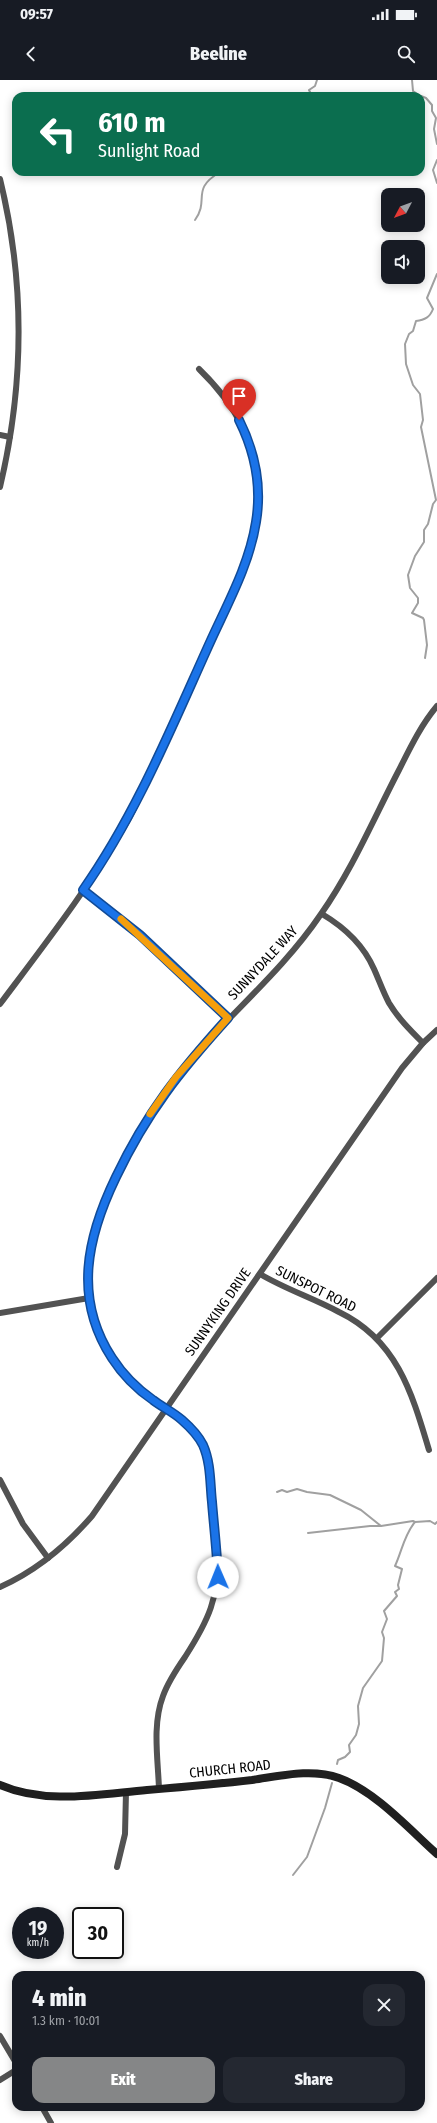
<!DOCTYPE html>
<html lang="en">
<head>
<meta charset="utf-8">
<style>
	:root { --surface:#171b24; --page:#242831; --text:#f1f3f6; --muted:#9ea1a6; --accent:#858687 }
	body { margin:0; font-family:"Fira Sans Condensed",sans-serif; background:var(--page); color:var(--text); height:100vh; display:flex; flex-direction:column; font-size:15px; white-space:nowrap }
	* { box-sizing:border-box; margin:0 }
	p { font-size:13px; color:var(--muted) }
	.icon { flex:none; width:22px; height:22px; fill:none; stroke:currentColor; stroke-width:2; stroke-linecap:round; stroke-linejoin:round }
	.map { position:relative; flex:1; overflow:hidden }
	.sheet { position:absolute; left:12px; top:1891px; width:413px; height:140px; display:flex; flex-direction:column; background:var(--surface); border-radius:12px; box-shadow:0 2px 10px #0003 }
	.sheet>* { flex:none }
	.hud { position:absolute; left:12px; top:12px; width:413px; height:84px; border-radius:12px; box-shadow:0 2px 10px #0003; background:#0b6e4f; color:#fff; overflow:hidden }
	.needle { width:26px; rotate:229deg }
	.fabs { position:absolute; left:381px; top:108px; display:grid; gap:8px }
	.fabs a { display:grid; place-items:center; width:44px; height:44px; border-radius:8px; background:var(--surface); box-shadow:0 2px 10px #0003; font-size:20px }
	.speed { position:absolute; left:12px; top:1827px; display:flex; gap:8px; font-size:20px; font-weight:700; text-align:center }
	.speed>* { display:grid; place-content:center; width:52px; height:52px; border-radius:50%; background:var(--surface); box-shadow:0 2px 10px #0003; line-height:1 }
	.speed small { font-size:10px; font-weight:400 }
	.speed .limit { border:2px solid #111; border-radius:6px; background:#fff; color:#111 }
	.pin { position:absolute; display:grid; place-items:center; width:34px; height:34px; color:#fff; margin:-41px -17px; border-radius:50% 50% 50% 0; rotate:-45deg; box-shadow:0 0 4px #0007 }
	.pin .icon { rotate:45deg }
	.me { position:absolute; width:44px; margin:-22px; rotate:359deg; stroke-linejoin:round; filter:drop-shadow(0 0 3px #0008) }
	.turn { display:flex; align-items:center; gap:14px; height:84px; padding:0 20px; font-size:18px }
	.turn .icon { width:52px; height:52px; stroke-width:2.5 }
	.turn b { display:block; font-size:28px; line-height:34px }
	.round { display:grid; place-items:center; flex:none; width:42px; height:42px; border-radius:12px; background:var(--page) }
	.overview { display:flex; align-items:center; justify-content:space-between; height:68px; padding:0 20px }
	h1 { font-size:24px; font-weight:800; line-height:30px }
	.cta { display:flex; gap:8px; margin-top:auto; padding:8px 20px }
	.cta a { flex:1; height:46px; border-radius:12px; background:var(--accent); color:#fff; font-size:16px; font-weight:800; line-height:46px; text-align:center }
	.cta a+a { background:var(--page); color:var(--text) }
	.status { display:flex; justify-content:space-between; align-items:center; height:28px; padding:0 20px; background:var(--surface); direction:ltr }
	.status svg { height:11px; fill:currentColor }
	header { display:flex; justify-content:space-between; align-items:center; height:52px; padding:0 20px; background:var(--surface); font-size:18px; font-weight:800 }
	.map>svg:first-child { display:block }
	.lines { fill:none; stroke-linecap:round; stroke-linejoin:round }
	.stream { stroke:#a0a0a0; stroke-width:2 }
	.street { stroke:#525252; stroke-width:6 }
	.secondary { stroke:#1f1f1f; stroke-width:8 }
	.route-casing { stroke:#114b97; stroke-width:10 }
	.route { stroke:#1a73e8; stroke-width:7 }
	.slow { stroke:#f59e0b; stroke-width:7 }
	.labels { text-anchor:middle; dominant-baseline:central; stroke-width:3; stroke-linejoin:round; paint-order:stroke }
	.street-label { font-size:14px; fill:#000; stroke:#fff }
</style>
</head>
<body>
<div class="status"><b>09:57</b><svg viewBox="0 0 49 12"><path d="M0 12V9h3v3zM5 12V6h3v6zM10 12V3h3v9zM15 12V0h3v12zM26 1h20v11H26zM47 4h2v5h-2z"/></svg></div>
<header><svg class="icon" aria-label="back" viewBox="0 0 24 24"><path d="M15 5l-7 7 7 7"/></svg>Beeline<svg class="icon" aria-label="search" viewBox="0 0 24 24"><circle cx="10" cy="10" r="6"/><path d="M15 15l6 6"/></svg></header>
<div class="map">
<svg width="437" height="2043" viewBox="0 0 437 2043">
	<rect width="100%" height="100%" fill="#fff"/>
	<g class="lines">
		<g class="stream">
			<path d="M412 0 413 11 420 16"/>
			<path d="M312 16 309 10 315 6 317 0"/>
			<path d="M421 16 426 18 432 25V31L436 38 434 49 437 64"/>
			<path d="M437 80 433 90 437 103"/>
			<path d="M195 140C210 119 190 110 220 92"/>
			<path d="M425 578 427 565 424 540 423 538 412 533 418 523V518L410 508 408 495 415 476 424 462V450L428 444 433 424 436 420 421 347 423 340 420 314 413 305 406 284 405 264 409 254 413 251 416 241C425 240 430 237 433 229L427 218 437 194"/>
			<path d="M277 1412 282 1410 287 1412 297 1409 307 1412 330 1415 361 1430 381 1446"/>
			<path d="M308 1453 370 1446H381L413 1441 415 1442 430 1441 435 1444 437 1442"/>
			<path d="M337 1684 338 1680 345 1677 350 1672 349 1665 356 1655 359 1644 358 1626 363 1608 382 1581 384 1558 382 1552 387 1539 384 1531 397 1516 395 1512 399 1509 398 1505 402 1489 395 1486C402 1471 404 1455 415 1442"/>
			<path d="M293 1795 307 1777 325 1728 332 1703"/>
		</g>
		<g class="street">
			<path d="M0 99C25 201 24 306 0 407"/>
			<path d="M0 355 10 357"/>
			<path d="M83 810 140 855 228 938"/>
			<path d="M322 834C344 847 363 864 374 889 379 900 383 912 389 923 398 938 410 950 423 963"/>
			<path d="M0 924C45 864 91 805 128 740 140 718 150 694 160 671 177 635 194 599 210 562 232 513 260 465 258 409 257 361 232 321 199 289"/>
			<path d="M260 1194C285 1209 313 1218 339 1232 397 1260 412 1313 429 1370"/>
			<path d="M0 1233 89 1218"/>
			<path d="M377 1258 437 1198"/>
			<path d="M0 1400 23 1444 48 1478"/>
			<path d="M0 1507C36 1491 66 1466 92 1436L402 988 423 963 437 950"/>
			<path d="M159 1709C158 1679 152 1645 163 1616 168 1602 176 1590 185 1577 208 1541 220 1517 217 1472 214 1444 214 1391 203 1366 191 1340 164 1330 143 1313 119 1293 101 1265 93 1235 80 1188 94 1143 114 1101 136 1055 161 1013 195 975 237 928 286 886 321 834 352 790 374 738 399 690 410 668 421 645 437 626"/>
			<path d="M117 1787 125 1754 126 1712"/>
			<path d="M0 1956 16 1983"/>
			<path d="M0 2000 16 1990"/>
			<path d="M42 2027 51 2043"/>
		</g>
		<path class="secondary" d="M0 1705C45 1725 100 1714 147 1710 182 1707 217 1704 252 1700 280 1696 312 1688 339 1698 375 1711 409 1749 437 1774"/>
	</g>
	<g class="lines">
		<g class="route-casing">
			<path id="route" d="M218 1497C217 1472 214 1447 212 1422 210 1404 211 1383 203 1365 198 1355 190 1347 182 1340 173 1332 162 1327 153 1320 137 1309 123 1295 112 1278 73 1218 87 1157 116 1097 147 1032 180 991 228 938L140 855 83 810C135 736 170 651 207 569 225 528 249 487 256 442 262 406 255 372 239 340"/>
		</g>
		<use href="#route" class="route"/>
		<path class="slow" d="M121 839 228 938 176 997 150 1034"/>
	</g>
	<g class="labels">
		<g class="street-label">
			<text transform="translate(263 883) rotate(-47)">SUNNYDALE WAY</text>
			<text transform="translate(316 1209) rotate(26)">SUNSPOT ROAD</text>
			<text transform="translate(218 1232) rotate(-55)">SUNNYKING DRIVE</text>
			<text transform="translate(230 1689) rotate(-6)">CHURCH ROAD</text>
		</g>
	</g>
</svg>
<div class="fabs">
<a><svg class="needle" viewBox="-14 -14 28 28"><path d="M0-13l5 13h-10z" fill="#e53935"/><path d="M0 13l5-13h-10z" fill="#9ea1a6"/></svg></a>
<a><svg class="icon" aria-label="sound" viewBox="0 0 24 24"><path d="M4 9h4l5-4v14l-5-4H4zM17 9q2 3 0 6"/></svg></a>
</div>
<div class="speed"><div>19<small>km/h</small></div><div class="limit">30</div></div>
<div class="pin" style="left:239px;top:340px;background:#d93025"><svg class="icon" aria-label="arrive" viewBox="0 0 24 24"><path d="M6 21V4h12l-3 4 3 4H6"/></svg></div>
<svg class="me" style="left:218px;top:1497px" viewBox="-20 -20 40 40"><circle r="19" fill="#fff"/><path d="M0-13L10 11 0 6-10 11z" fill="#1a73e8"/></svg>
<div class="hud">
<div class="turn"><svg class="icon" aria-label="left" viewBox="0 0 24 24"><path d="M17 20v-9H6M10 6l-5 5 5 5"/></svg><div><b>610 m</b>Sunlight Road</div></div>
</div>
<section class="sheet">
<div class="overview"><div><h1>4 min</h1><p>1.3 km · 10:01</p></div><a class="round"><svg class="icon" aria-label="close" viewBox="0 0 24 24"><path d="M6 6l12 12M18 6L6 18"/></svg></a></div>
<div class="cta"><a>Exit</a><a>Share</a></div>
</section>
</div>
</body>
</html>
